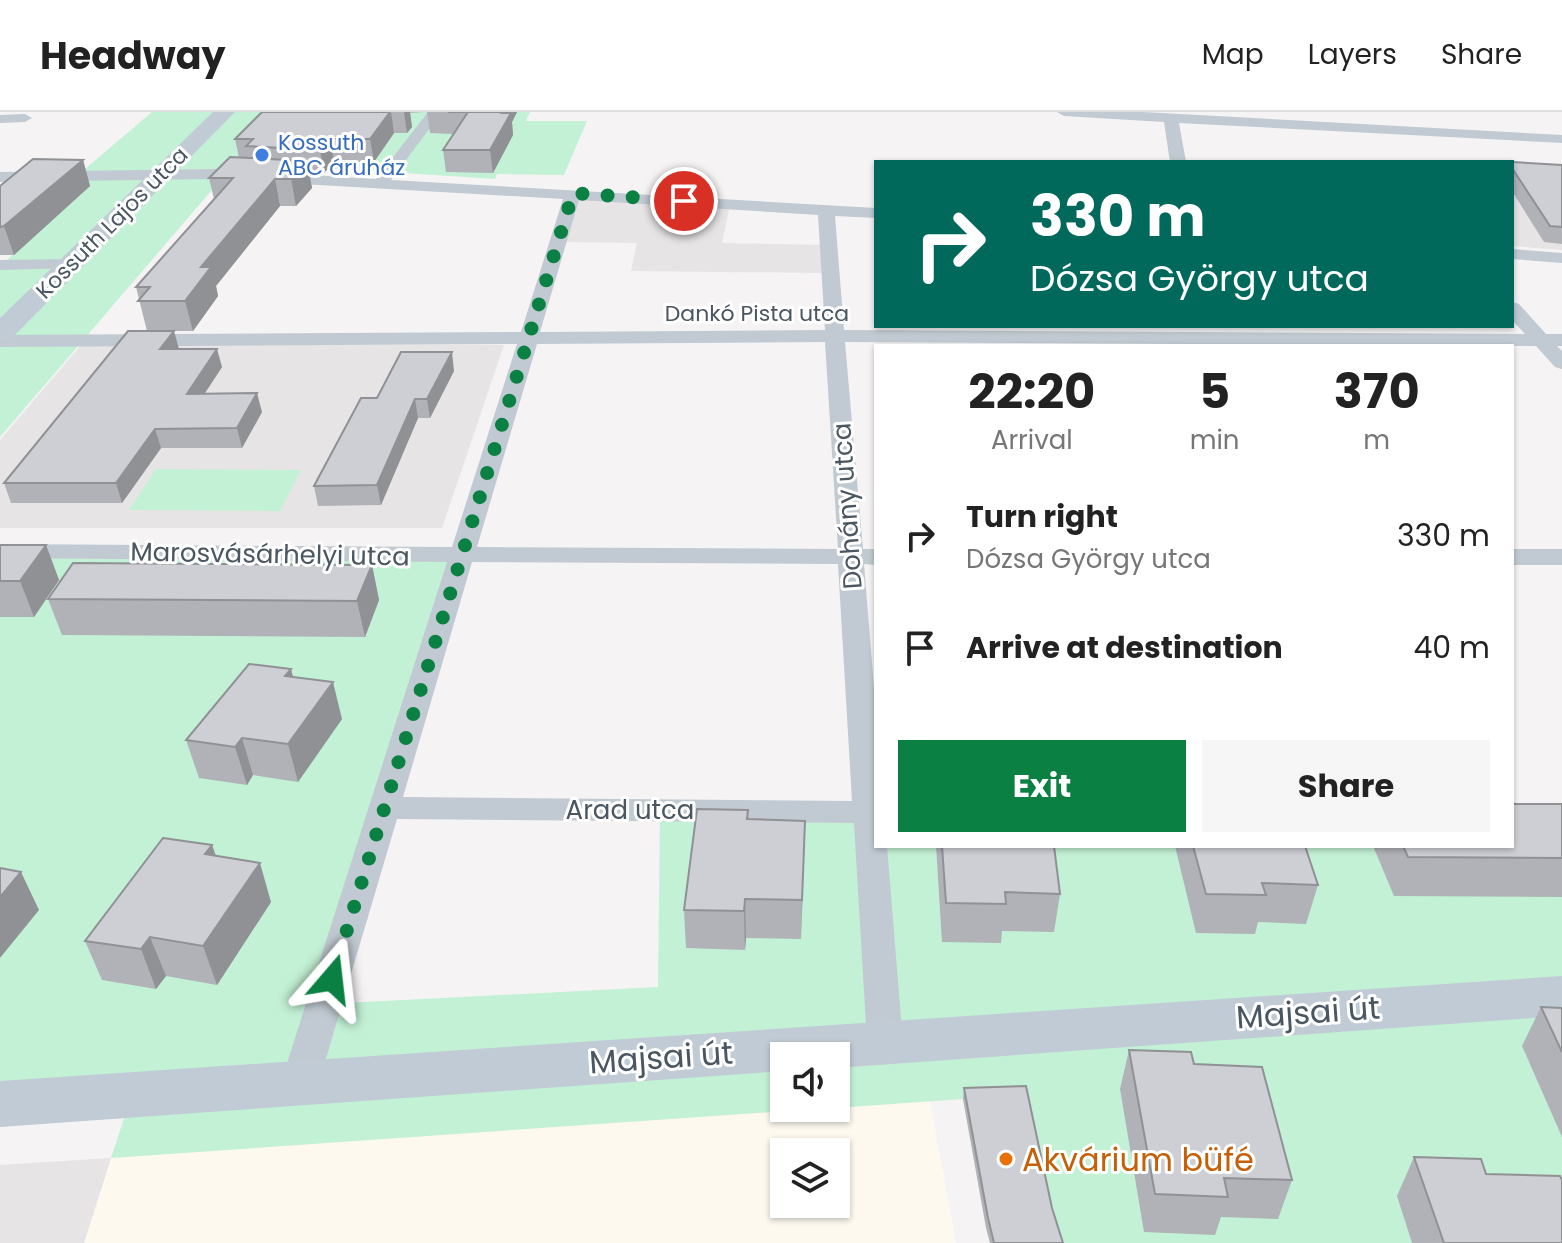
<!DOCTYPE html>
<html lang="en">
<head>
<meta charset="utf-8">
<style>
	:root { --surface:#fff; --page:#f6f6f6; --text:#222; --muted:#767676; --line:#e0e0e0; --accent:#0b8043 }
	body { margin:0; font-family:Poppins,sans-serif; background:var(--page); color:var(--text); height:100vh; display:flex; flex-direction:column; font-size:30px; white-space:nowrap }
	* { box-sizing:border-box; margin:0 }
	p { font-size:26px; color:var(--muted) }
	.icon { flex:none; width:44px; height:44px; fill:none; stroke:currentColor; stroke-width:2; stroke-linecap:round; stroke-linejoin:round }
	.map { position:relative; flex:1; overflow:hidden }
	.sheet { position:absolute; left:874px; top:232px; width:640px; height:504px; display:flex; flex-direction:column; background:var(--surface); border-radius:0px; box-shadow:0 2px 6px #0004 }
	.sheet>* { flex:none }
	.guide { position:absolute; left:874px; top:48px; width:640px; height:168px; border-radius:0px; box-shadow:0 2px 6px #0004; background:#00695c; color:#fff; overflow:hidden }
	.buttons { position:absolute; left:770px; top:930px; display:grid; gap:16px }
	.buttons a { display:grid; place-items:center; width:80px; height:80px; border-radius:0px; background:var(--surface); box-shadow:0 2px 6px #0004; font-size:40px }
	.pin { position:absolute; display:grid; place-items:center; width:68px; height:68px; color:#fff; margin:-34px; border:4px solid #fff; border-radius:50%; box-shadow:0 2px 8px #0007 }
	.me { position:absolute; width:88px; margin:-44px; rotate:17deg; stroke-linejoin:round; filter:drop-shadow(0 0 6px #0008) }
	.turn { display:flex; align-items:center; gap:28px; height:168px; padding:0 24px; font-size:36px }
	.turn .icon { width:104px; height:104px; stroke-width:2.5 }
	.turn b { display:block; font-size:56px; line-height:68px }
	.eta { display:flex; justify-content:space-evenly; align-items:center; height:136px; text-align:center }
	.eta b { font-size:48px; font-weight:700; line-height:56px }
	.action { display:flex; gap:16px; margin-top:auto; padding:16px 24px }
	.action a { flex:1; height:92px; border-radius:0px; background:var(--accent); color:#fff; font-size:32px; font-weight:700; line-height:92px; text-align:center }
	.action a+a { background:var(--page); color:var(--text) }
	ul { padding:0; list-style:none }
	li { display:flex; align-items:center; gap:24px; height:112px; padding:0 24px }
	li div { flex:1 }
	li b { display:block; font-size:30px }
	li em { font-style:normal }
	header { display:flex; align-items:center; gap:48px; box-sizing:border-box; height:112px; padding:0 40px; background:var(--surface); border-bottom:2px solid var(--line) }
	header strong { font-size:38px }
	nav { display:flex; gap:44px; margin-inline-start:auto; font-size:28px }
	.map>svg:first-child { display:block }
	.commercial { fill:#fdf9ef; fill-rule:evenodd }
	.education { fill:#e6e4e5 }
	.green { fill:#c3f1d5 }
	.lines { fill:none; stroke-linecap:round; stroke-linejoin:round }
	.street { fill:#c1cad2; fill-rule:evenodd }
	.secondary { fill:#c1cbd6; fill-rule:evenodd }
	.wall { fill:#b0b2b7 }
	.shaded-wall { fill:#909195 }
	.building { fill:#cdcfd5; stroke:#909195; stroke-width:2 }
	.route { stroke:#0b8043; stroke-width:14; stroke-dasharray:0 25.2 }
	.shop-dot { fill:#3f7fe0; stroke:#fff; stroke-width:3 }
	.food-dot { fill:#e8710a; stroke:#fff; stroke-width:3 }
	.labels { text-anchor:middle; dominant-baseline:central; stroke-width:6; stroke-linejoin:round; paint-order:stroke }
	.far-shop-label { font-size:22px; fill:#366cbe; stroke:#fff; text-anchor:start }
	.far-street-label { font-size:22px; fill:#4a5661; stroke:#fff }
	.street-label { font-size:26px; fill:#4a5661; stroke:#fff }
	.near-street-label { font-size:32px; fill:#4a5661; stroke:#fff }
	.near-food-label { font-size:32px; fill:#c56008; stroke:#fff; text-anchor:start }
</style>
</head>
<body>
<header>
<strong>Headway</strong>
<nav><a>Map</a><a>Layers</a><a>Share</a></nav>
</header>
<div class="map">
<svg width="1562" height="1131" viewBox="0 0 1562 1131">
	<rect width="100%" height="100%" fill="#f5f3f3"/>
	<path class="commercial" d="M930 989 956 1131H84L111 1046ZM784 1040H836V1092H784Z"/>
	<g class="education">
		<path d="M1512 62 1562 65V138L1512 134Z"/>
		<path d="M578 84 730 93 722 131 823 133 824 161 631 159 637 131 563 130Z"/>
		<path d="M81 233H504L442 416H0V328Z"/>
		<path d="M111 1046 84 1131H0V1053Z"/>
	</g>
	<g class="green">
		<path d="M152 0H530L526 9H587L564 63 497 62 495 67 236 50 0 325V154L89 74H65Z"/>
		<path d="M156 357 301 358 280 399 129 398Z"/>
		<path d="M0 439 461 445 325 892 658 875 660 699 869 701 876 734H1512L1562 706V1131H990L963 987 836 996V944H784V996H829L111 1046 131 985 0 990Z"/>
	</g>
	<g class="lines">
		<g class="street">
			<path d="M428 0H442L391 68 876 96V106L835 104 844 218 1525 222 1512 208V190L1519 192 1546 222H1562V234H1557L1562 239V257L1555 255 1536 234 845 230 863 437H876V453L864 452 876 600V734H887L903 930 898 941 885 945 872 941 867 930 854 711 397 707 319 970 313 981 300 986 287 981 281 970 447 450 0 446V432L452 435 517 232 0 235V223L521 220 563 87 214 67 0 70V60L214 57 376 67ZM579 88 818 103 825 218 540 220ZM825 230 838 437 477 435 537 232ZM472 450 838 452 852 689 403 685Z"/>
			<path d="M1057 0H1143L1562 23V31L1179 11 1186 50H1170L1164 10 1064 4Z"/>
			<path d="M0 3 25 2 32 6 25 10 0 11Z"/>
			<path d="M1512 137 1562 141V151L1512 147Z"/>
			<path d="M71 147 77 148V156L0 158V148Z"/>
			<rect x="1512" y="437" width="50" height="16"/>
		</g>
		<g class="secondary">
			<path d="M213 0H235L10 228 0 230V206Z"/>
			<path d="M1562 864V904L836 956V944H784V959L0 1015V969Z"/>
		</g>
	</g>
	<g class="wall">
		<path d="M262 0H425L410 1 412 15 407 21H394L374 50H334L324 61 309 60 312 76 296 94H280L216 174 218 184 193 219H147L136 175 214 87 209 66 239 46 235 27Z"/>
		<path d="M427 0H517L512 10 513 23 493 61 446 60 443 38 454 22 430 21Z"/>
		<path d="M83 48 90 74 14 143H0V74Z"/>
		<path d="M1512 50 1562 53V132L1544 130 1512 79Z"/>
		<path d="M179 237 222 255 204 282 262 300 242 336H161L122 391H11L4 371Z"/>
		<path d="M454 259 430 306H418L381 393 318 394 314 374 377 286Z"/>
		<path d="M0 433H46L59 468 34 505H0Z"/>
		<path d="M372 453 379 488 365 525 62 523 48 487Z"/>
		<path d="M291 557 293 565 342 607 298 670 253 663 247 673 199 666 186 628Z"/>
		<path d="M1562 692V785L1394 784 1373 734H1512Z"/>
		<path d="M748 698 749 707 805 709 801 827 746 826 745 838 686 836 684 798Z"/>
		<path d="M212 733 216 744 271 790 217 873 166 864 156 877 102 868 85 829Z"/>
		<path d="M936 734H1054L1060 782 1054 820 1002 819 1001 831 942 830Z"/>
		<path d="M1175 734H1305L1318 773 1306 812 1258 810 1255 822 1196 821Z"/>
		<path d="M1541 895 1562 896V1025L1522 934Z"/>
		<path d="M1129 938 1194 952 1292 1068 1278 1107 1221 1105 1215 1123 1144 1120 1120 977Z"/>
		<path d="M964 976 1052 1096 1063 1131H990L986 1116 963 987Z"/>
		<path d="M1414 1045 1486 1062 1562 1131H1412L1397 1084Z"/>
	</g>
	<g class="shaded-wall">
		<path d="M391 0 394 21 374 50 370 27Z"/>
		<path d="M404 0H410L412 15 407 21Z"/>
		<path d="M503 0H517L512 10 513 23 493 61 490 38Z"/>
		<path d="M330 27 334 50 324 61 320 38Z"/>
		<path d="M83 48 90 74 14 143 4 114Z"/>
		<path d="M307 49 312 76 296 94 291 67Z"/>
		<path d="M275 67 280 94 216 174 218 184 193 219 185 189 201 155Z"/>
		<path d="M174 219 179 237H160Z"/>
		<path d="M217 237 222 255 192 301 187 282Z"/>
		<path d="M452 240 454 259 430 306 427 287Z"/>
		<path d="M257 281 262 300 242 336 237 316Z"/>
		<path d="M415 287 418 306 381 393 377 373Z"/>
		<path d="M155 317 161 336 122 391 116 371Z"/>
		<path d="M46 433 59 468 34 505 20 469Z"/>
		<path d="M372 453 379 488 365 525 357 489Z"/>
		<path d="M291 557 300 594 285 564Z"/>
		<path d="M333 570 342 607 298 670 288 632Z"/>
		<path d="M242 626 253 663 247 673 235 635Z"/>
		<path d="M805 709 804 747 801 827 802 788Z"/>
		<path d="M212 733 225 771 205 742Z"/>
		<path d="M260 751 271 790 217 873 203 834Z"/>
		<path d="M21 760 39 798 0 846V785Z"/>
		<path d="M745 787 746 826 745 838 744 799Z"/>
		<path d="M150 825 166 864 156 877 141 837Z"/>
	</g>
	<g class="building">
		<path d="M262 0H390L370 27H330L320 38 246 34 253 27H235Z"/>
		<path d="M448 0H503L502 1H511L490 38H443L468 0Z"/>
		<path d="M230 45 307 49 291 67H275L201 155H211L185 189H138L150 175H136L233 66H209Z"/>
		<path d="M33 47 83 48 4 114 0 115V74Z"/>
		<path d="M1512 50 1562 53V115L1550 114 1512 56Z"/>
		<path d="M128 219H174L160 237H217L187 282 257 281 237 316 155 317 116 371H4Z"/>
		<path d="M401 240H452L427 287H415L377 373 314 374 361 286H377Z"/>
		<path d="M0 433H46L20 469H0Z"/>
		<path d="M73 451 372 453 357 489 48 487Z"/>
		<path d="M249 552 291 557 285 564 333 570 288 632 242 626 235 635 186 628Z"/>
		<path d="M1512 692H1562V746L1408 745 1403 734H1512Z"/>
		<path d="M697 697 748 698 747 707 805 709 802 788 745 787 744 799 684 798Z"/>
		<path d="M163 726 212 733 205 742 260 751 203 834 150 825 141 837 85 829Z"/>
		<path d="M942 734H1054L1060 782 1005 780 1006 792 946 791Z"/>
		<path d="M1193 734H1305L1318 773 1262 771 1266 783 1206 782Z"/>
		<path d="M0 756 21 760 0 785Z"/>
		<path d="M1541 895 1562 896V940Z"/>
		<path d="M1129 938 1191 940 1194 952 1262 955 1292 1068 1224 1066 1228 1085 1155 1082Z"/>
		<path d="M1026 974 1052 1096 1063 1131H994L988 1106 964 976Z"/>
		<path d="M1414 1045 1481 1047 1486 1062 1560 1064 1562 1068V1131H1444Z"/>
	</g>
	<g class="lines">
		<path class="route" d="M332 867 573 81 684 89"/>
	</g>
	<circle class="shop-dot" cx="262" cy="43" r="8"/>
	<circle class="food-dot" cx="1006" cy="1047" r="8"/>
	<g class="labels">
		<g class="far-shop-label">
			<text x="278" y="30">Kossuth<tspan x="278" dy="25">ABC áruház</tspan></text>
		</g>
		<g class="far-street-label">
			<text transform="translate(112 111) rotate(-45)">Kossuth Lajos utca</text>
			<text x="757" y="201">Dankó Pista utca</text>
		</g>
		<g class="street-label">
			<text transform="translate(847 394) rotate(-94)">Dohány utca</text>
			<text transform="translate(270 442) rotate(1)">Marosvásárhelyi utca</text>
			<text x="630" y="698">Arad utca</text>
		</g>
		<g class="near-street-label">
			<text transform="translate(1308 900) rotate(-4)">Majsai út</text>
			<text transform="translate(661 945) rotate(-4)">Majsai út</text>
		</g>
		<g class="near-food-label">
			<text x="1022" y="1047">Akvárium büfé</text>
		</g>
	</g>
</svg>
<div class="buttons">
<a><svg class="icon" aria-label="sound" viewBox="0 0 24 24"><path d="M4 9h4l5-4v14l-5-4H4zM17 9q2 3 0 6"/></svg></a>
<a><svg class="icon" aria-label="layers" viewBox="0 0 24 24"><path d="M12 4l9 5-9 5-9-5zM3 14l9 5 9-5"/></svg></a>
</div>
<div class="pin" style="left:684px;top:89px;background:#d93025"><svg class="icon" aria-label="arrive" viewBox="0 0 24 24"><path d="M6 21V4h12l-3 4 3 4H6"/></svg></div>
<svg class="me" style="left:332px;top:867px" viewBox="-20 -20 40 40"><path d="M0-17L14 15 0 8-14 15z" fill="#0b8043" stroke="#fff" stroke-width="4"/></svg>
<div class="guide">
<div class="turn"><svg class="icon" aria-label="right" viewBox="0 0 24 24"><path d="M7 20v-9h11M14 6l5 5-5 5"/></svg><div><b>330 m</b>Dózsa György utca</div></div>
</div>
<section class="sheet">
<div class="eta">
<div><b>22:20</b><p>Arrival</p></div>
<div><b>5</b><p>min</p></div>
<div><b>370</b><p>m</p></div>
</div>
<ul>
<li><svg class="icon" aria-label="right" viewBox="0 0 24 24"><path d="M7 20v-9h11M14 6l5 5-5 5"/></svg><div><b>Turn right</b><p>Dózsa György utca</p></div><em>330 m</em></li>
<li><svg class="icon" aria-label="arrive" viewBox="0 0 24 24"><path d="M6 21V4h12l-3 4 3 4H6"/></svg><div><b>Arrive at destination</b></div><em>40 m</em></li>
</ul>
<div class="action"><a>Exit</a><a>Share</a></div>
</section>
</div>
</body>
</html>
